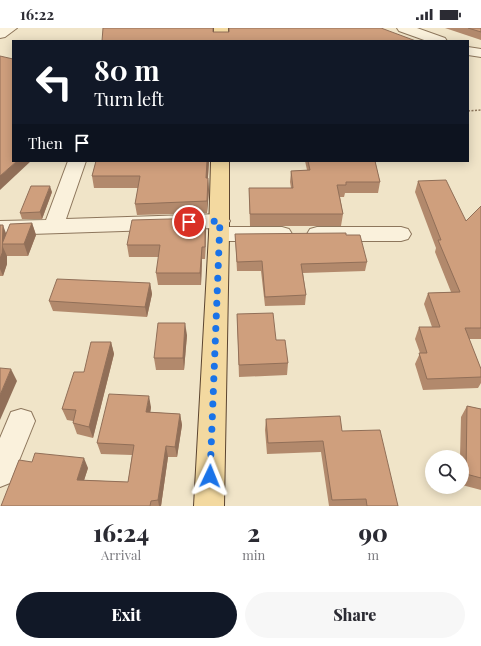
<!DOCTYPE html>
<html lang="en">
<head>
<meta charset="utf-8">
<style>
	:root { --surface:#fff; --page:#f7f7f7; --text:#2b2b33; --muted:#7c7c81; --accent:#111827 }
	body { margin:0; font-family:"Playfair Display",serif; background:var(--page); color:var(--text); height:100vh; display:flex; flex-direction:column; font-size:15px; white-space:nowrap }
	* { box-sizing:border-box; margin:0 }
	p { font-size:13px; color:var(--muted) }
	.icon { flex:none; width:22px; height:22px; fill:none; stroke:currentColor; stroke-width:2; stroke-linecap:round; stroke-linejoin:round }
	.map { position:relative; height:478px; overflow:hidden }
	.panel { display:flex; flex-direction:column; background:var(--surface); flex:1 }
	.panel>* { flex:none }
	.guide { position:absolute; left:12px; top:12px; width:457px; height:122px; border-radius:0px; box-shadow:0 2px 10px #0003; background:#111827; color:#fff; overflow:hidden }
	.buttons { position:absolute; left:425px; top:422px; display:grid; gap:8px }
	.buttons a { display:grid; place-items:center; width:44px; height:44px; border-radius:50%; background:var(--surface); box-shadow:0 2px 10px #0003; font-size:20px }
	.pin { position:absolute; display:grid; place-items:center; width:34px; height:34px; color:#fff; margin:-17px; border:2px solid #fff; border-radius:50%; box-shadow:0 1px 4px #0007 }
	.me { position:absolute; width:44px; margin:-22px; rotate:2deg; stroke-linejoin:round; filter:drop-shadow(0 0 3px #0008) }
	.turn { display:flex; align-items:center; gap:14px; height:84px; padding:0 16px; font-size:18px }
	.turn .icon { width:52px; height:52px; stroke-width:2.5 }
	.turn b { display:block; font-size:28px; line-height:34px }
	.then { display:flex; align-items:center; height:38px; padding:0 16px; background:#0003; gap:8px; font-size:15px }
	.eta { display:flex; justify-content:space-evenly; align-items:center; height:68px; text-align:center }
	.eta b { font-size:24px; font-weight:800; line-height:28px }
	.cta { display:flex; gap:8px; margin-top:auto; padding:8px 16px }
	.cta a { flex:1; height:46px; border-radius:24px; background:var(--accent); color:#fff; font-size:16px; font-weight:800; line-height:46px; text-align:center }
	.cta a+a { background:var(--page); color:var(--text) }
	.status { display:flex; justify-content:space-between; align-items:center; height:28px; padding:0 20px; background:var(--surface); direction:ltr }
	.status svg { height:11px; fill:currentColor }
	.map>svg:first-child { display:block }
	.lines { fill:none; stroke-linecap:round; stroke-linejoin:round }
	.minor-casing { stroke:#8d765c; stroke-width:2 }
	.major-casing { stroke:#5b4430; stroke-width:2 }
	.path { stroke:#8d765c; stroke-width:1.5; stroke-dasharray:2 1.5; stroke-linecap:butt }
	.minor { fill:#faf1dc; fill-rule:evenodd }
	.major { fill:#f3d9a0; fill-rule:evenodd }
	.wall { fill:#b2896c }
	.shaded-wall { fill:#916f58 }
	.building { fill:#cf9f7d; stroke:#916f58 }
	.route { stroke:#1a73e8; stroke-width:7; stroke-dasharray:0 12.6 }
</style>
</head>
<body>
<div class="status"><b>16:22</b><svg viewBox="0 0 49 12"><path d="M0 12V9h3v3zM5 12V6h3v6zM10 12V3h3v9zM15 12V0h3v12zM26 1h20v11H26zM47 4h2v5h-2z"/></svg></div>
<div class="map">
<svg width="481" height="478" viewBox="0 0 481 478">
	<rect width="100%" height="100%" fill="#f0e4c8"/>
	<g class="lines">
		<g class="minor-casing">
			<g id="minor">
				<path d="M0 0H17L5 9 0 10Z"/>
				<path d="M397 0H417L445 10 447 13H427L399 3Z"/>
				<path d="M468 19 481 21V29L468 27Z"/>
				<path d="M68 133H86L66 191 220 186 227 188 230 193 227 198 223 199H282L289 201 292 206 289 211 282 213H219L212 211 209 206 212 201 215 200 0 207V193L46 192Z"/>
				<path d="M317 199H401L408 201 411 206 408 211 401 213H317L310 211 307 206 310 201Z"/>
				<path d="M21 381 31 384 35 393 10 455 0 459V410L11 384Z"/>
			</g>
		</g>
		<g class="major-casing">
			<g id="major">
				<rect x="214" y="0" width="14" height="13"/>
				<path d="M211 133H229V206L224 478H194L209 206Z"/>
			</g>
		</g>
		<path class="path" d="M468 83 481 82"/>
		<use href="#minor" class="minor"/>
		<use href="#major" class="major"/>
	</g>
	<g class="wall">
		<path d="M445 0H481V12Z"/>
		<path d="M96 133H209L208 150 209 162 207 185 137 187 135 176 138 160H94L92 148Z"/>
		<path d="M305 133H375L380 154 378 165H345L344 169H340L343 186 341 198H250L249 160H291L290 154 291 143 307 142Z"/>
		<path d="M418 153 466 193 481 178V311H469L481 341V355L478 360 423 362 415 336 420 325 415 311 419 299H432L424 276 428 265 451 264 435 224 436 220 415 164Z"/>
		<path d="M52 164 42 191H22L20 185Z"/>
		<path d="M32 195 36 207 28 228H7V236L3 248H0V197L6 206Z"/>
		<path d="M206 202 205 231H202L201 257H158L156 245 159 229H129L127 217Z"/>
		<path d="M235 206 367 234 365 243 303 245 306 267 305 277 265 278 261 243H237Z"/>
		<path d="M150 255 152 266 147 289 53 283 49 273Z"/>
		<path d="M237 286 276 312 288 335 287 347 239 349Z"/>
		<path d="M187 307 184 342H156L154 330Z"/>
		<path d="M111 314 114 326 93 410 77 406 73 395V393L67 392 62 381 84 344Z"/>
		<path d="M467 378 481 381V462L462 457V429H460L461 389Z"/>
		<path d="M151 379 150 384 180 386 182 397 177 429H168L161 478H1L88 440 84 452 128 454 132 427 101 426 97 415Z"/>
		<path d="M266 391 342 403 398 478H329L321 424 267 426 265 402Z"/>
	</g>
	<g class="shaded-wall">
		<path d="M17 133H31L0 162V148Z"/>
		<path d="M207 133H209L207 162 206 150Z"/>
		<path d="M208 150 209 162 207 185V173Z"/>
		<path d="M50 158 52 164 42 191 40 184Z"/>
		<path d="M205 190 206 202 205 231Z"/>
		<path d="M32 195 36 207 28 228 24 216Z"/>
		<path d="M3 197 7 208 2 216Z"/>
		<path d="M2 217 7 228V236L3 248 0 241V231Z"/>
		<path d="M202 219V231L201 257 200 245Z"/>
		<path d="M150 255 152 266 147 289 145 279Z"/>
		<path d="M185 295 187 307 184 342 183 330Z"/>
		<path d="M111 314 114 326 93 410 89 399Z"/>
		<path d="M11 341 17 353 0 392V367Z"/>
		<path d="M149 368 151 379 149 395 146 384Z"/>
		<path d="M180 386 182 397 177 429 175 419Z"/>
		<path d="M166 418 168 429 161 478H159L158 472Z"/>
		<path d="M84 430 88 440 81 462 77 452Z"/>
	</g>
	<g class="building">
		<path d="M103 0H213V4H229V0H381L416 13H102Z"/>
		<path d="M468 0H481V4Z"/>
		<path d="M0 28 13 31V133H17L0 148Z"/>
		<path d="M96 133H207L206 150H208L207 173 135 176 140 148H92Z"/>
		<path d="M308 133H375L380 154H346V157H337L343 186H250L249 160H293L291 143 310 142Z"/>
		<path d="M446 152 466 193 481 178V300H465L481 341V349L427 351 419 325H427L419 299H440L428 265 460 264 438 212H441L418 153Z"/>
		<path d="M31 158H50L40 184 20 185Z"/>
		<path d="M205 190V219H202L200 245H156L160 217H127L132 192Z"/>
		<path d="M32 195 24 216H2L10 196Z"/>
		<path d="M0 197H3L2 225 0 231Z"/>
		<path d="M346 205V207H360L367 234 301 236 306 267 265 269 262 233 237 234 235 206Z"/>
		<path d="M57 251 150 255 145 279 49 273Z"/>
		<path d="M273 285 276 312H285L288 335 239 337 237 286Z"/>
		<path d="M158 295H185L183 330H154Z"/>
		<path d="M91 314H111L89 399 73 395 76 382 62 381 74 344H84Z"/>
		<path d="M0 340 11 341 0 367Z"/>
		<path d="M109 366 149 368 146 384 180 386 175 419 166 418 158 472 151 473 150 478H1L19 432 32 434 35 425 84 430 77 452 128 454 134 417 97 415Z"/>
		<path d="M467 378 481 381V450L466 446Z"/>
		<path d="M340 388 342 403 380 402 398 478H367L366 471 332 472 323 413 268 415 266 391Z"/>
	</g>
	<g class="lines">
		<path class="route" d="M189 194 220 193 210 448"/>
	</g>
</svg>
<div class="buttons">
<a><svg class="icon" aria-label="search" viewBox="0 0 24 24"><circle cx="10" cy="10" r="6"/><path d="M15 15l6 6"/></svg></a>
</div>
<div class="pin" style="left:189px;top:194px;background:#d93025"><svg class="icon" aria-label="arrive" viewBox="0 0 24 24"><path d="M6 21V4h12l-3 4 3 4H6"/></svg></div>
<svg class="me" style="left:210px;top:448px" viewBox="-20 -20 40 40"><path d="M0-17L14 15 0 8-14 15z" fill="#1a73e8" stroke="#fff" stroke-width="4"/></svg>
<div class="guide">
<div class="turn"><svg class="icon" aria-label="left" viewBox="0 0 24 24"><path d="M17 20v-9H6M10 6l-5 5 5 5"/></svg><div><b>80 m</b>Turn left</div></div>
<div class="then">Then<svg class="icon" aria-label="arrive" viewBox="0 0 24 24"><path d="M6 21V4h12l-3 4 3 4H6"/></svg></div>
</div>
</div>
<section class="panel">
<div class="eta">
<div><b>16:24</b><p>Arrival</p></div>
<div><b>2</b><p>min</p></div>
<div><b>90</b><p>m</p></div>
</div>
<div class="cta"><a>Exit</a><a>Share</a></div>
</section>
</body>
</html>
